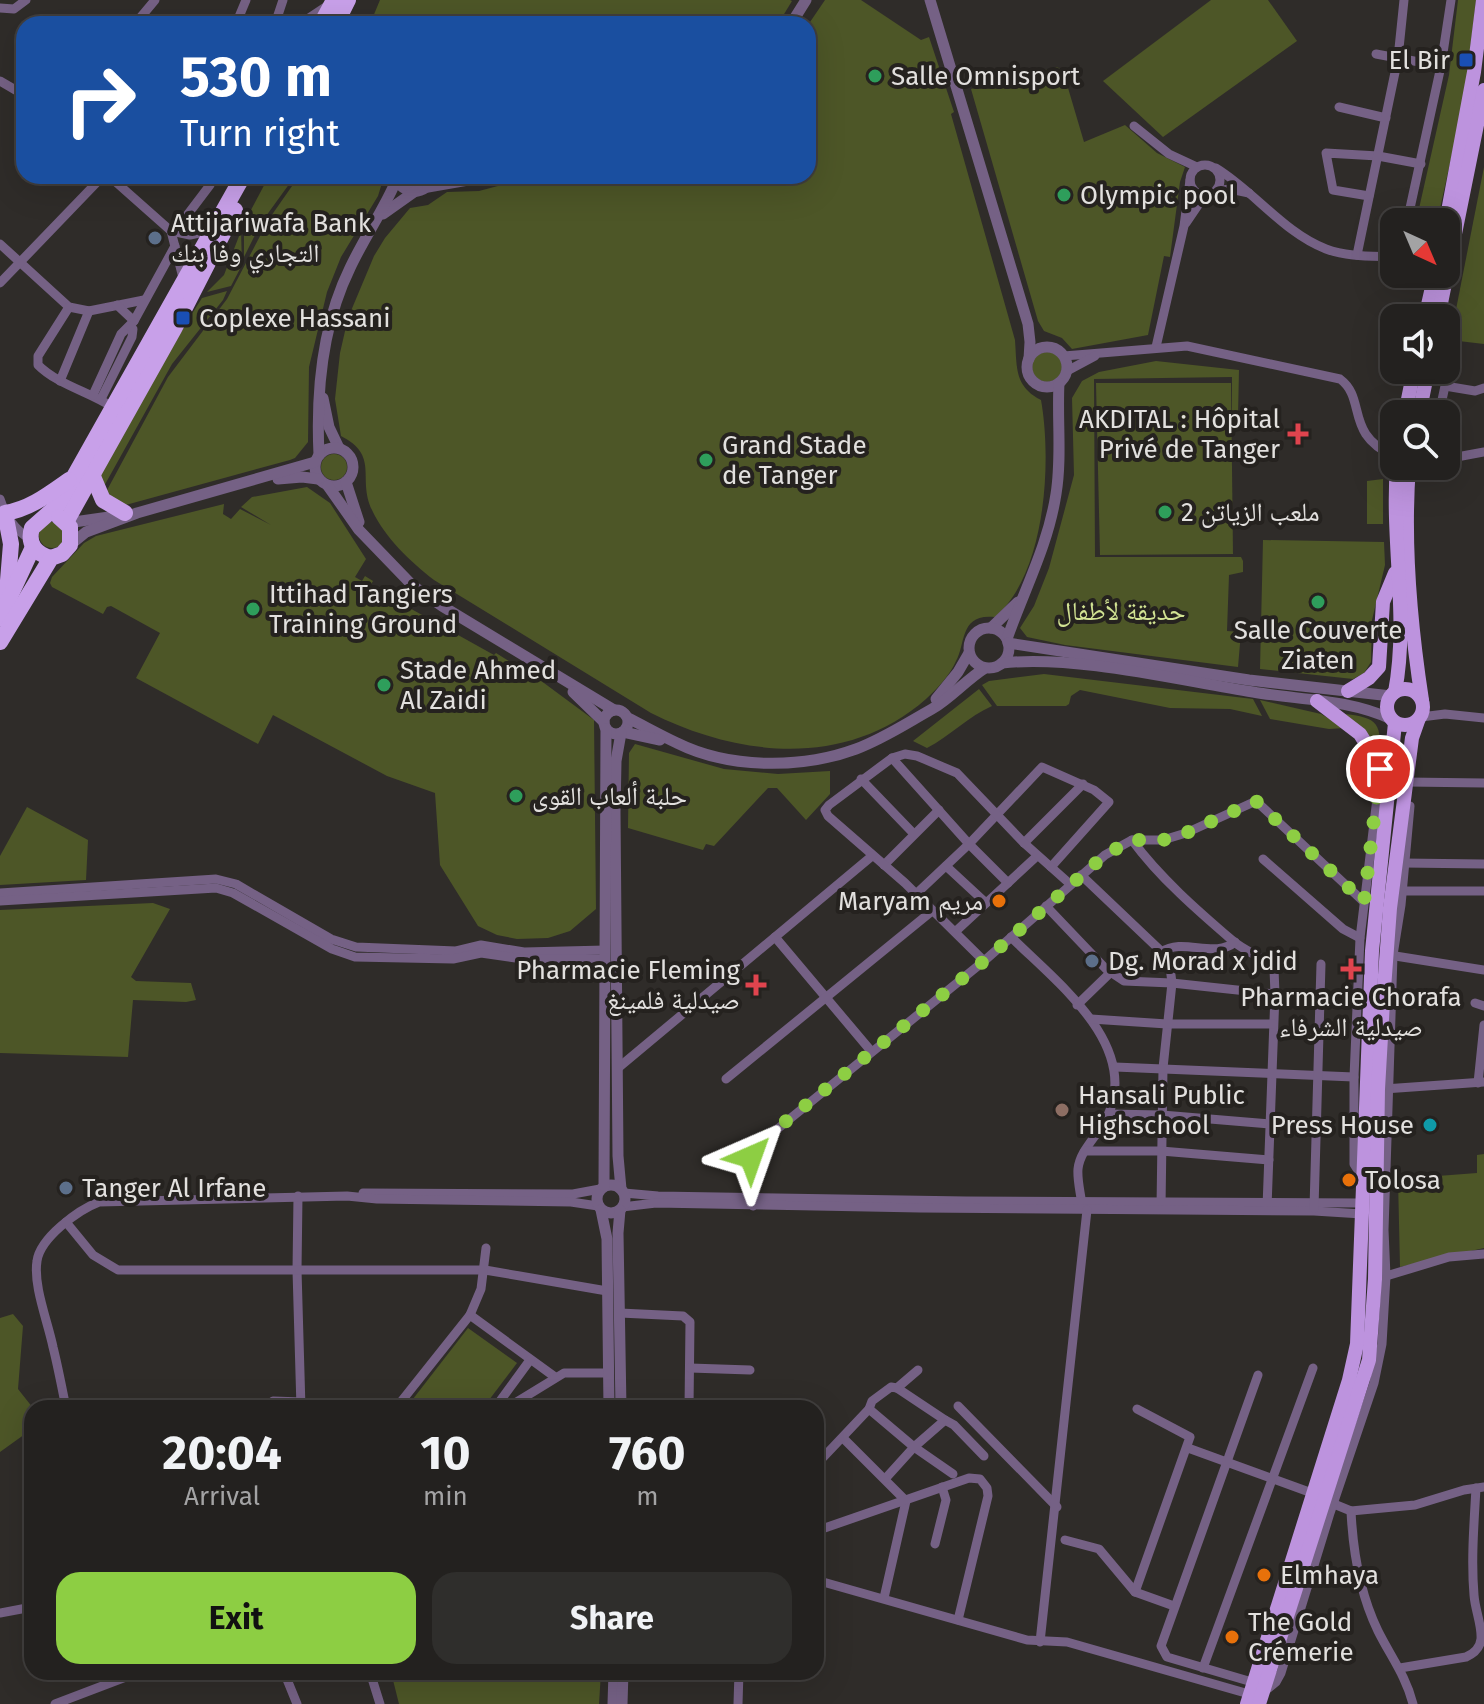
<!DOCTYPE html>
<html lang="en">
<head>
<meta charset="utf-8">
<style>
	:root { --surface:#23211f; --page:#2f2e2c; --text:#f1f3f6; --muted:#a3a3a4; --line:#403e3d; --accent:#8dce43 }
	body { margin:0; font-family:"Fira Sans","Noto Naskh Arabic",sans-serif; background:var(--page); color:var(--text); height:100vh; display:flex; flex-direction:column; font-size:30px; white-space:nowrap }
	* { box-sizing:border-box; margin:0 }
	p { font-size:26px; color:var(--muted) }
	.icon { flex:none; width:44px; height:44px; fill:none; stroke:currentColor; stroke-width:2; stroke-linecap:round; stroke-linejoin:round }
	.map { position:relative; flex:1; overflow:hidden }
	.sheet { position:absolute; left:24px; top:1400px; width:800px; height:280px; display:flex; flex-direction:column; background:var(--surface); border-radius:24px; box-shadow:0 8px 32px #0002,0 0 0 2px var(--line) }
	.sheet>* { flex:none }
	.guide { position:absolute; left:16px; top:16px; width:800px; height:168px; border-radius:24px; box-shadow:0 8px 32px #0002,0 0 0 2px var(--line); background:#1a4fa0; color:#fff; overflow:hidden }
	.needle { width:52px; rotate:136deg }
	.controls { position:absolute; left:1380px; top:208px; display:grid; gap:16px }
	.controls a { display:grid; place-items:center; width:80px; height:80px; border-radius:16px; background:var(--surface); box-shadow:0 8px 32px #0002,0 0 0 2px var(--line); font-size:40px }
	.pin { position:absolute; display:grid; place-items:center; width:68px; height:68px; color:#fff; margin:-34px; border:4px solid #fff; border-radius:50%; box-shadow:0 2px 8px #0007 }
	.me { position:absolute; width:88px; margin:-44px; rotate:43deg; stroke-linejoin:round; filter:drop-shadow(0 0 6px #0008) }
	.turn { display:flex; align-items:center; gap:28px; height:168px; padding:0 32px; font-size:36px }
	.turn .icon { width:104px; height:104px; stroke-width:2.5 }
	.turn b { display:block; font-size:56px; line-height:68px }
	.eta { display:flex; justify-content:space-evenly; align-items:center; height:136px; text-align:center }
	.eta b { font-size:48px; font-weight:700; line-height:56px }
	.cta { display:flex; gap:16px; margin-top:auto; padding:16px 32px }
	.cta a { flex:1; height:92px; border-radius:24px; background:var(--accent); color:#111; font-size:32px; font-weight:700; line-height:92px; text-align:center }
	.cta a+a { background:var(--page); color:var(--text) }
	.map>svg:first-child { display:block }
	.green { fill:#4d5627 }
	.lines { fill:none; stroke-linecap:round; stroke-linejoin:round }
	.minor { stroke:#756185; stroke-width:9 }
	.tertiary { stroke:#756185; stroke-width:11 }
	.primary { stroke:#bd93de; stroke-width:14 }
	.trunk { stroke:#c8a0e9; stroke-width:16 }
	.route { stroke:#8dce43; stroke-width:14; stroke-dasharray:0 25.2 }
	.transit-dot { fill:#1a4fb4; stroke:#25221f; stroke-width:3 }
	.leisure-dot { fill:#2e9e5b; stroke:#25221f; stroke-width:3 }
	.service-dot { fill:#5c6f8a; stroke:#25221f; stroke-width:3 }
	.health-dot { fill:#e0444e; stroke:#25221f; stroke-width:3 }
	.food-dot { fill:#e8710a; stroke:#25221f; stroke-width:3 }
	.education-dot { fill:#8d6e63; stroke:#25221f; stroke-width:3 }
	.culture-dot { fill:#0f9aa8; stroke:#25221f; stroke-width:3 }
	.labels { text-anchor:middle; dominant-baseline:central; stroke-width:8; stroke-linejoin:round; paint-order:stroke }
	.poi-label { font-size:26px; fill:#e2e0de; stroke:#25221f; text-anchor:start }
	.park-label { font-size:26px; fill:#d2e393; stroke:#25221f }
</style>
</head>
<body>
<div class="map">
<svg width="1484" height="1704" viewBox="0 0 1484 1704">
	<rect width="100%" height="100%" fill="#2f2c29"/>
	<g class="green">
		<path d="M380 0H790L792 1 778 24H370Z"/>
		<path d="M825 0H861L921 40 929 37 954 112 951 114 1015 340C1017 367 1014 386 1041 400 1052 461 1046 574 995 617 959 613 966 644 956 661 950 675 937 689 926 699 846 769 739 757 651 713L434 580C410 561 385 538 372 510 357 478 380 456 341 436L335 399 340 353 348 318 374 256 385 238 410 208 428 205 447 192 479 191 536 176H808V25Z"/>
		<path d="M1211 0H1268L1297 41 1163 137 1103 81Z"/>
		<path d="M1458 0H1476L1464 100 1437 222H1416L1449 75Z"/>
		<path d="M1057 67 1063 71 1084 142 1125 125 1157 153 1185 167 1180 182 1170 257 1164 256 1148 335 1072 349 1062 338 1044 331 1038 321 971 89Z"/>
		<path d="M1484 167V344L1450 340Z"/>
		<path d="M269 176H295L261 223 244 257V223Z"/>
		<path d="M299 176H374L382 183 378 196 341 257 327 292 309 367 308 442 295 458 290 460 122 506 106 492 168 377 227 299 269 219Z"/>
		<path d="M241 231 242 265 231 286 207 292 224 275Z"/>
		<path d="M227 291 223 300 172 364 103 488 97 475 180 327 188 320 202 298Z"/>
		<circle cx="1047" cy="367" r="15"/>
		<path d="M1156 361 1239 370 1238 416 1232 417V377L1094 379 1095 557H1241L1243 561V572L1229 575 1227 631 1241 632 1238 667 1065 645 1027 637 1020 628 1034 606 1049 568 1074 475 1072 398 1082 381 1099 372Z"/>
		<path d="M1096 383H1231L1233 554 1100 555Z"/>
		<circle cx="334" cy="467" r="13"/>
		<path d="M1383 479V524H1367V481Z"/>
		<path d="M307 487 330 503 366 559 355 577 362 581 365 576 373 581 370 586 494 655 496 653 544 683 594 720 596 909 570 931 548 938 517 939 497 935 478 926 440 865 435 793 387 776 273 715 258 744 136 678 160 633 111 606 107 607 103 614 52 587 50 583 52 577 84 543 96 536 224 504 223 514 231 519 240 509 271 525 241 507 252 497Z"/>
		<circle cx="52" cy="535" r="13"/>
		<path d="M1263 540 1384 542 1385 565 1372 620 1371 662 1364 673 1353 679 1260 669Z"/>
		<path d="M1044 674 1253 699 1262 716 1230 709 1170 708 1080 690 1071 696 1069 704 1066 706H997L982 685 989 681Z"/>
		<path d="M979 689 992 706C969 716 950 736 927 748L913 741Z"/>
		<path d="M1260 700 1321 714 1345 728 1329 729 1270 719Z"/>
		<path d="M1343 714C1379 717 1382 724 1379 759Z"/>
		<path d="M635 744 724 769 778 774 830 771V794L806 820 777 788H768L714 846 706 844 703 850 628 828 629 753Z"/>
		<path d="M27 807 88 840 86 880 0 885V856Z"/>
		<path d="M153 903 170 909 131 977 136 981 191 983 196 1000 186 1002 133 1000 128 1057 0 1053V910Z"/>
		<path d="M1484 1154V1248L1400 1267 1398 1179 1477 1173V1155Z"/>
		<path d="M13 1314 23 1326 18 1389 33 1408 32 1429 0 1452V1318Z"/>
		<path d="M468 1328 517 1363 483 1408H406Z"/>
		<path d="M391 1672H601L599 1704H399Z"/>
	</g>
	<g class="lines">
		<g class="minor">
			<path d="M0 8 14 9 26 0"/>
			<path d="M135 24 155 0"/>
			<path d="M236 24 246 0"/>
			<path d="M275 24 283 0"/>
			<path d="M300 24 330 4"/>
			<path d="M1376 54 1441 66"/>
			<path d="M0 81 24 95"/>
			<path d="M1339 107 1386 118"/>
			<path d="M1134 126 1169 154 1197 167"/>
			<circle cx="1205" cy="180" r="15"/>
			<path d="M1216 168C1254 191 1284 233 1326 249 1347 257 1372 256 1394 257"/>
			<path d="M109 176 171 231 190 235 213 230"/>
			<path d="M1216 191 1230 189 1249 193"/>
			<path d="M1369 196 1333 190 1326 153 1378 156 1421 164"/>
			<path d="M1407 222 1441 66 1451 0"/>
			<path d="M1186 223 1205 195"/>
			<path d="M171 231 182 222 210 185 207 176"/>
			<path d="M171 231 183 278"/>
			<path d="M0 244 69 307 89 311 144 300"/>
			<path d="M1357 255 1398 58 1404 0"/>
			<path d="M0 283 103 176"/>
			<path d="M117 305 134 321"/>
			<path d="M69 307 38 356V365C58 385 90 392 114 408"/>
			<path d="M1156 347 1184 226 1190 180"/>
			<path d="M1064 356 1187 346 1340 379C1367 399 1344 434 1394 456"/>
			<path d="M1067 371 1095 356"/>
			<path d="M60 381 89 311"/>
			<path d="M93 395 121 334 134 321 175 246"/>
			<path d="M101 399 132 337 133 329 130 326"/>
			<path d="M1439 414 1445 386 1475 391 1484 388"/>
			<path d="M1446 459 1484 452"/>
			<path d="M0 499C6 517 14 529 30 539"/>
			<path d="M1421 717 1445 714 1484 718"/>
			<path d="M892 758 969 844 1008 883"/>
			<path d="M861 779 913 833"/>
			<path d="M1407 782 1484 783"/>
			<path d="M1132 840C1159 877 1198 911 1233 941 1246 952 1262 956 1274 969L1275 994 1267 1207"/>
			<path d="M1024 843 1083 784"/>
			<path d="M1263 859 1343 929 1360 938"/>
			<path d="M1403 863 1484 864"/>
			<path d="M884 865 939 810"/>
			<path d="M946 866 986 903"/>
			<path d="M1081 875 1162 952 1170 967 1172 983 1163 1068 1161 1207"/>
			<path d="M1395 891H1484"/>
			<path d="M0 893 216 879 236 884 331 939 356 947 456 951 481 945 524 952 605 950"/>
			<path d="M916 894 969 844 1042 767 1094 790 1109 802 1051 867"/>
			<path d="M0 901 216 888 233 893 332 949 355 957 453 959 481 953 523 959H605"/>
			<path d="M1046 906 1106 969 1124 981 1172 983 1275 994"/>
			<path d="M955 932 1037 856"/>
			<path d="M775 937 871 1051"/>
			<path d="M1011 937C1055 981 1140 1044 1108 1115 1100 1134 1080 1149 1078 1169 1077 1181 1081 1194 1082 1206"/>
			<path d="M1162 952C1182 937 1215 959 1235 942"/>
			<path d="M1389 955 1484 970"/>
			<path d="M984 961 905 883 828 816 825 810 829 805 892 758 905 754 917 756 957 773 1024 843 1070 884"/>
			<path d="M1475 1003 1484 1006"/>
			<path d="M1077 1005 1110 973"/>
			<path d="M1091 1019 1167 1024H1273"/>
			<path d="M1115 1067 1354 1077"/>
			<path d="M618 1068 872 856"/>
			<path d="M726 1079 932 911"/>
			<path d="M1478 1083 1484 1025"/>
			<path d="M1384 1089 1484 1082"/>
			<path d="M1109 1114 1162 1115 1270 1124"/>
			<path d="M1085 1151H1161L1269 1160"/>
			<path d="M1363 1178 1354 1164V1077L1360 938 1379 782 1384 777 1391 776"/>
			<path d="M363 1193 573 1194 600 1189"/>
			<path d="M624 1193 658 1196 966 1201 1362 1203"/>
			<path d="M298 1196 297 1270 301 1408"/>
			<path d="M753 1206C748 1183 744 1165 759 1144L984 961 1105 855 1132 840H1163L1186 833 1256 801 1364 902"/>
			<path d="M622 1207 656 1203 920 1208 1314 1211 1362 1214"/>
			<path d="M1314 1208 1321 964"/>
			<path d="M66 1222 93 1255 118 1270H485L607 1291"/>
			<path d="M1383 1277 1449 1257 1484 1254"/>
			<path d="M620 1313 683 1316 690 1322 689 1408"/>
			<path d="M470 1315 555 1377"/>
			<path d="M690 1368 750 1370"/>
			<path d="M897 1388 945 1420"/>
			<path d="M958 1406 1057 1507"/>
			<path d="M66 1408C62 1388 58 1367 53 1347 48 1322 33 1286 37 1261 40 1238 78 1210 99 1202L347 1196 377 1199 571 1202 598 1206"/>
			<path d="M267 1408 273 1401 302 1402"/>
			<path d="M396 1408 470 1315 481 1289 486 1248"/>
			<path d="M495 1408 530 1360"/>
			<path d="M507 1408 564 1373H609"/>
			<path d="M869 1409 872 1401 891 1387 897 1388 918 1370"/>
			<path d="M843 1438 906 1501 884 1598"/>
			<path d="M1188 1448 1312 1493"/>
			<path d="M816 1465 869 1409 914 1447 953 1474"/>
			<path d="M885 1479 914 1447 945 1420 954 1425 984 1456"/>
			<path d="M1329 1502 1351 1511 1415 1505 1464 1490 1484 1487"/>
			<path d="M1351 1511C1353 1553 1360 1594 1378 1631 1391 1657 1406 1676 1413 1704"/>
			<path d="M816 1531 969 1478 980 1479 987 1488 988 1496 958 1620"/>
			<path d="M1065 1540 1099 1549 1135 1592 1174 1606"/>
			<path d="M935 1544 946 1500 942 1487"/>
			<path d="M816 1580 1027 1640 1067 1642 1249 1694"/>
			<path d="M1135 1592 1190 1437 1137 1409"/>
			<path d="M0 1613 32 1607"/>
			<path d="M1040 1642 1087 1210"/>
			<path d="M1203 1668 1313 1368"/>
			<path d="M1400 1668 1466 1657C1473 1654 1480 1649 1481 1639 1482 1625 1475 1610 1474 1595 1471 1560 1474 1524 1476 1488"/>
			<path d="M284 1672 297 1704"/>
			<path d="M370 1672 380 1704"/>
			<path d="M1252 1682 1167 1657 1161 1646 1258 1375"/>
			<path d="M1265 1691 1276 1682 1281 1673 1330 1513 1374 1383 1382 1344 1386 1276 1384 1230 1393 955 1401 905 1410 806"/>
			<path d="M55 1704 139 1672"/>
			<path d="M738 1704 739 1672"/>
		</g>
		<g class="tertiary">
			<path d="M930 0 1028 324 1030 342 1029 359"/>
			<path d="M791 24 806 0"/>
			<path d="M394 176C403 196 426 197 434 176"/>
			<path d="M428 187 491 176"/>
			<path d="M383 214 414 192"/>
			<circle cx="1047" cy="367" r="20"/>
			<path d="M323 398 329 427 339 448"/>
			<circle cx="334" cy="467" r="19"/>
			<path d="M319 455C316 392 322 325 350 268 364 238 383 211 396 181"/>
			<path d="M278 479 302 477 318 479"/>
			<path d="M346 482 359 522"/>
			<path d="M328 486 359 530 413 586 442 606 614 710"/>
			<path d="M67 523 109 517"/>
			<path d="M70 545 86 532 137 513 315 462"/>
			<path d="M991 628 1018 602"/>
			<circle cx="989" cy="648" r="20"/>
			<path d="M1007 639C1024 590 1048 546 1056 494 1062 457 1057 420 1059 383"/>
			<path d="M1008 643 1249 680 1391 696"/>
			<path d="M1002 663C1077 655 1177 680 1253 692 1299 700 1348 699 1391 719"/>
			<path d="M573 692 604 722"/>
			<path d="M936 699 958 672 969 653"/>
			<circle cx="616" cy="722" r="12"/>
			<path d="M628 718C644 726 660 735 677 743 729 769 802 769 856 749 883 739 907 723 932 709 951 698 966 680 985 668"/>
			<path d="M623 732 660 740"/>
			<path d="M621 733 616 761 615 812 618 1156 621 1189"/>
			<circle cx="611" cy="1199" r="14"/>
			<path d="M604 1186 606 729"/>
			<path d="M601 1210 607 1239 609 1408"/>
			<path d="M620 1210 618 1233 621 1408"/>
			<path d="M613 1704 614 1672"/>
			<path d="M622 1704 623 1672"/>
		</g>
		<g class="primary">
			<path d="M1446 222 1474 72 1483 0"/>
			<path d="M1425 318 1435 274"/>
			<path d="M1438 318 1484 90"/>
			<path d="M1405 414 1414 370"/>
			<path d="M1419 414 1428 370"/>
			<path d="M1409 466C1403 544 1410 622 1422 700"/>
			<circle cx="1405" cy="707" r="18"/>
			<path d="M1348 691 1369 678 1379 667 1383 602 1395 573"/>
			<path d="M1395 692C1409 618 1391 541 1397 466"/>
			<path d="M1317 701 1360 734 1381 768 1391 774"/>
			<path d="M1247 1704 1349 1380 1357 1344 1372 951 1395 723"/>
			<path d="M1259 1704 1369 1360 1375 1279 1378 1089 1383 1002 1390 908 1412 738 1418 721"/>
		</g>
		<g class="trunk">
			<path d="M321 24 334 0"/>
			<path d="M336 24 348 0"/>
			<path d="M92 474 103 500 125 513"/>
			<path d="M66 522 174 329 235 210"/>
			<path d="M51 558C36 554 27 544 32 528L58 505 62 498 243 176"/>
			<path d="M6 605 11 544 5 513C30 509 49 494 69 480"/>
			<path d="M0 618 33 547"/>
			<path d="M0 642 51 558 62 554 70 545V527L59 517"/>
		</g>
	</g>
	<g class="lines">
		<path class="route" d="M751 1157 764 1139 984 961 1105 855 1132 840H1163L1186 833 1256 801 1364 902 1380 769"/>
	</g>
	<g class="transit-dot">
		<rect x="1458" y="52" width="16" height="16" rx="4"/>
		<rect x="175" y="310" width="16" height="16" rx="4"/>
	</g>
	<g class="leisure-dot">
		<circle cx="875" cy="76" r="8"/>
		<circle cx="1064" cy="195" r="8"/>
		<circle cx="706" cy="460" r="8"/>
		<circle cx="1165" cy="512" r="8"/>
		<circle cx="1318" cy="602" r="8"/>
		<circle cx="253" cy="609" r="8"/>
		<circle cx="384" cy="685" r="8"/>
		<circle cx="516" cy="796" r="8"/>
	</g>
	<g class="service-dot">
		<circle cx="155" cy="238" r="8"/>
		<circle cx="1092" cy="961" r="8"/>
		<circle cx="66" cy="1188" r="8"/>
	</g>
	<g class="health-dot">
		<path d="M1294 422h8v8h8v8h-8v8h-8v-8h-8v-8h8z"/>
		<path d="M1347 957h8v8h8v8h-8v8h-8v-8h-8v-8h8z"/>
		<path d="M752 973h8v8h8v8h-8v8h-8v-8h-8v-8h8z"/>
	</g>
	<g class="food-dot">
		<circle cx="999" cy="901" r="8"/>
		<circle cx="1349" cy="1180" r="8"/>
		<circle cx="1264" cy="1575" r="8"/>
		<circle cx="1232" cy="1637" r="8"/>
	</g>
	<circle class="education-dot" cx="1062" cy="1110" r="8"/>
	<circle class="culture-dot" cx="1430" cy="1125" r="8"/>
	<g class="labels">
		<g class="poi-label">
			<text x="1450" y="60" text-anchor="end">El Bir</text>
			<text x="891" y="76">Salle Omnisport</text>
			<text x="1080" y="195">Olympic pool</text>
			<text x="171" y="223">Attijariwafa Bank<tspan x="171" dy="30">التجاري وفا بنك</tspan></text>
			<text x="199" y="318">Coplexe Hassani</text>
			<text x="1280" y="419" text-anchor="end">AKDITAL : Hôpital<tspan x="1280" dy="30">Privé de Tanger</tspan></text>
			<text x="722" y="445">Grand Stade<tspan x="722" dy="30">de Tanger</tspan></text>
			<text x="1181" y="512">ملعب الزياتن 2</text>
			<text x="269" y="594">Ittihad Tangiers<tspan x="269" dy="30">Training Ground</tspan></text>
			<text x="1318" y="630" text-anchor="middle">Salle Couverte<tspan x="1318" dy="30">Ziaten</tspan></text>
			<text x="400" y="670">Stade Ahmed<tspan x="400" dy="30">Al Zaidi</tspan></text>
			<text x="532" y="796">حلبة ألعاب القوى</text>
			<text x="983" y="901" text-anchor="end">Maryam مريم</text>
			<text x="1108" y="961">Dg. Morad x jdid</text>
			<text x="740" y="970" text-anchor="end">Pharmacie Fleming<tspan x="740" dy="30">صيدلية فلمينغ</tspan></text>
			<text x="1351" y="997" text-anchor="middle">Pharmacie Chorafa<tspan x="1351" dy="30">صيدلية الشرفاء</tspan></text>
			<text x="1078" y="1095">Hansali Public<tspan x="1078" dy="30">Highschool</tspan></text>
			<text x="1414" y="1125" text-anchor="end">Press House</text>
			<text x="1365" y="1180">Tolosa</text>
			<text x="82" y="1188">Tanger Al Irfane</text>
			<text x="1280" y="1575">Elmhaya</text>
			<text x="1248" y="1622">The Gold<tspan x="1248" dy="30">Crémerie</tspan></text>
		</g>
		<g class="park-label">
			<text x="1121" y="611">حديقة لأطفال</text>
		</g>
	</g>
</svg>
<div class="controls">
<a><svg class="needle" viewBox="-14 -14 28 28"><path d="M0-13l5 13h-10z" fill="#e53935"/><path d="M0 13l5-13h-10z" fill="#a3a3a4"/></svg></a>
<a><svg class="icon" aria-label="sound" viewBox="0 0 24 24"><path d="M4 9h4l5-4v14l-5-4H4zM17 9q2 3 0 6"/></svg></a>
<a><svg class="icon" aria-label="search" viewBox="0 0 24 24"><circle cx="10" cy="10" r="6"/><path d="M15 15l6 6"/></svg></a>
</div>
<div class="pin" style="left:1380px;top:769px;background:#d93025"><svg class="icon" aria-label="arrive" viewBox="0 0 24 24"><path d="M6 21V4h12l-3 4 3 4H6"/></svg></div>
<svg class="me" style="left:751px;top:1157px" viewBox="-20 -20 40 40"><path d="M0-17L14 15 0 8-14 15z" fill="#8dce43" stroke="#fff" stroke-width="4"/></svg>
<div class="guide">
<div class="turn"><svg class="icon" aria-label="right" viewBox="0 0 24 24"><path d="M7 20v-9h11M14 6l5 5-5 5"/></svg><div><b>530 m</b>Turn right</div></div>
</div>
<section class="sheet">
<div class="eta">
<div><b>20:04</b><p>Arrival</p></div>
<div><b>10</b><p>min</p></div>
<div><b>760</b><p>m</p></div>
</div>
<div class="cta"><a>Exit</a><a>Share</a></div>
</section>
</div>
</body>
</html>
